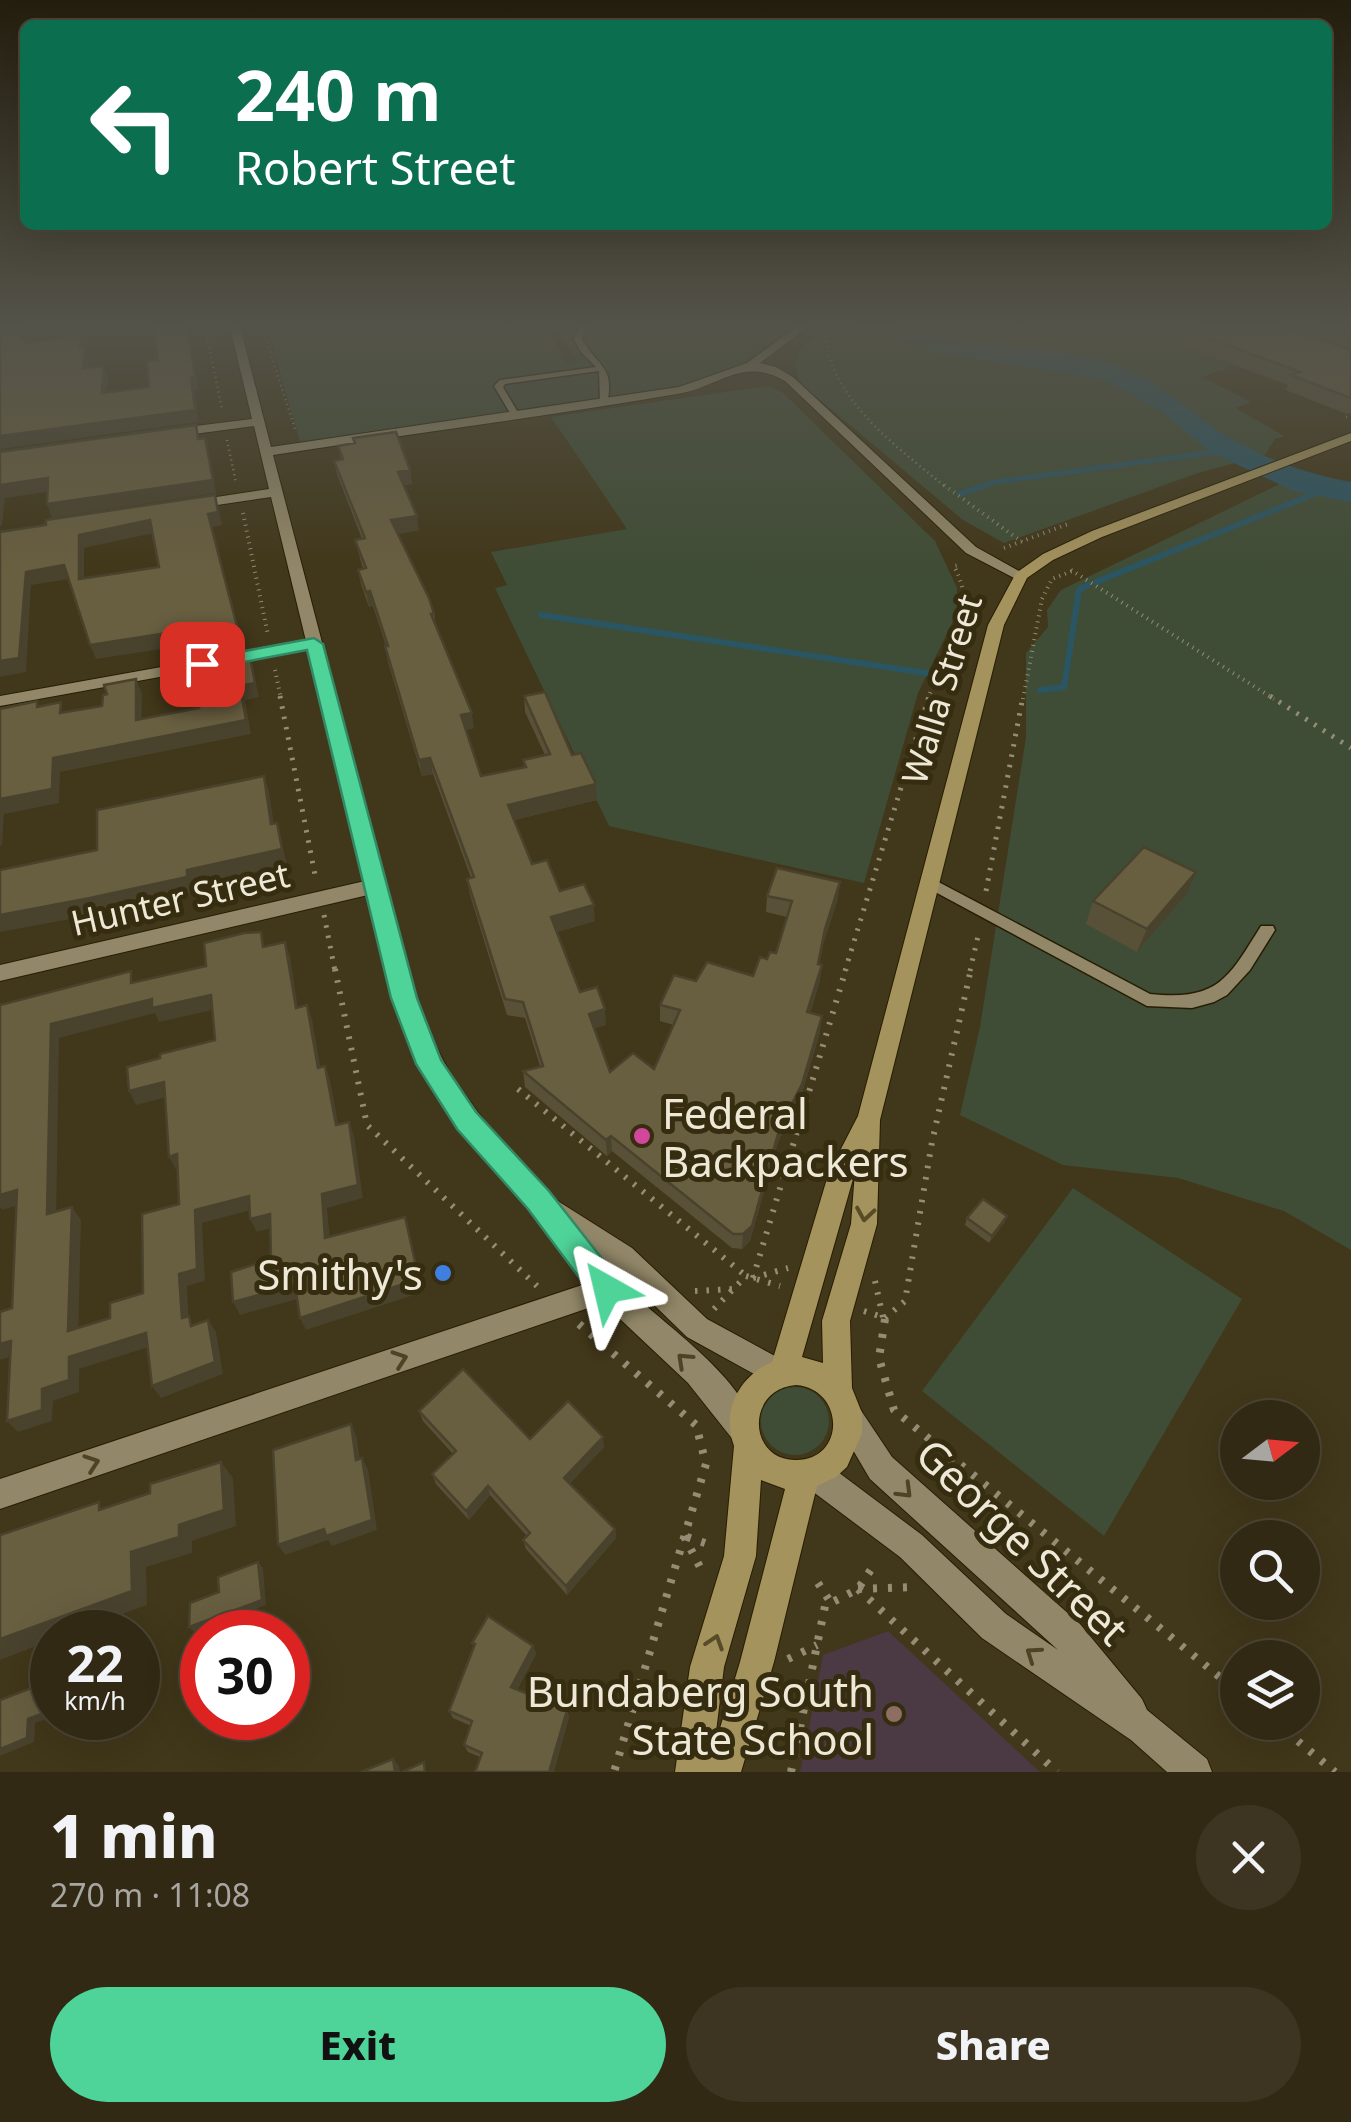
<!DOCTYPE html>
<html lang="en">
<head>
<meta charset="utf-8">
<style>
	:root { --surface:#312914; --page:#3d3522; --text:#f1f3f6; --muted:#a8a6a0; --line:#4c4534; --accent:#4ed399 }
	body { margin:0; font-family:"Noto Sans",sans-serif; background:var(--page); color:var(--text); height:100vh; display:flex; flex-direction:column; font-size:38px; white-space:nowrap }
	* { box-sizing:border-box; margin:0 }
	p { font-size:32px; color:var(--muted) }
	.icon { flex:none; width:55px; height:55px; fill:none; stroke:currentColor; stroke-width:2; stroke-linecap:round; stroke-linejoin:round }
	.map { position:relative; height:1772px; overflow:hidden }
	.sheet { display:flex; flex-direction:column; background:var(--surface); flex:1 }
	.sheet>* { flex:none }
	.banner { position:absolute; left:20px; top:20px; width:1312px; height:210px; border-radius:15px; box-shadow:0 10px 40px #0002,0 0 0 2px var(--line); background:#0b6e4f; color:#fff; overflow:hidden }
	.needle { width:65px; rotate:74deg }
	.fabs { position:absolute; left:1220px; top:1400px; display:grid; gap:20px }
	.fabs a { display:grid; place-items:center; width:100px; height:100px; border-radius:50%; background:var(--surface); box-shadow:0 10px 40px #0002,0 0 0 2px var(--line); font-size:50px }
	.speed { position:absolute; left:30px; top:1610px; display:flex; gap:20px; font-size:50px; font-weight:700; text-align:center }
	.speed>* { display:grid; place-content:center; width:130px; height:130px; border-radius:50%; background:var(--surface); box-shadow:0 10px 40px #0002,0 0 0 2px var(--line); line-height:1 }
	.speed small { font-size:25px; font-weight:400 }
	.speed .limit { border:15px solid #d22; background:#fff; color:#111 }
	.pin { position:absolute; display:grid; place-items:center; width:85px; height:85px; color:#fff; margin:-42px; border-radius:20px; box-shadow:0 5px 15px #0006 }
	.me { position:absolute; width:110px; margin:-55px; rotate:323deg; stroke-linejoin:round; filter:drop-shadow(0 0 8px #0008) }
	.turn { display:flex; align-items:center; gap:35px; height:210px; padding:0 50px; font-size:45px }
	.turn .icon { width:130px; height:130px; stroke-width:2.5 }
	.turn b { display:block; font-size:70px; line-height:85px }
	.round { display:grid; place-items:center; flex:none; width:105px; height:105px; border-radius:52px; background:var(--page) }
	.head { display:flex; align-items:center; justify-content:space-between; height:170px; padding:0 50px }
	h1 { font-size:60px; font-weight:800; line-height:75px }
	.cta { display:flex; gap:20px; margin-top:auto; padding:20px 50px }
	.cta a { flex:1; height:115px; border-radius:60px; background:var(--accent); color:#111; font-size:40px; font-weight:800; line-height:115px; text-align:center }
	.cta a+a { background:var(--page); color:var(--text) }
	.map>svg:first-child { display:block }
	.education { fill:#4b3943 }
	.green { fill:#404d36 }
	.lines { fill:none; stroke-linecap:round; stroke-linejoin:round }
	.stream-far1 { stroke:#2a5563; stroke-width:5 }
	.stream { stroke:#2a5563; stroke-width:6 }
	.river { fill:#2a5563; fill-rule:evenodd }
	.lane-casing { stroke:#271e02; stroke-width:3 }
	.street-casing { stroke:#271e02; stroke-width:2 }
	.secondary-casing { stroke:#271e02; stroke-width:2 }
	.path-far4 { stroke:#948c75; stroke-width:2.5; stroke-dasharray:1 4; stroke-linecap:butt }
	.path-far3 { stroke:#948c75; stroke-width:4; stroke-dasharray:1 5; stroke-linecap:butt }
	.path-far2 { stroke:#948c75; stroke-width:5; stroke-dasharray:2.5 8; stroke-linecap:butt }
	.path-far1 { stroke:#948c75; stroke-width:6; stroke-dasharray:2.5 9; stroke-linecap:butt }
	.path { stroke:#948c75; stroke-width:8; stroke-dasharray:4 11; stroke-linecap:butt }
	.lane { fill:#928768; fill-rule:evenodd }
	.street { fill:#928768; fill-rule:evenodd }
	.secondary { fill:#a5935e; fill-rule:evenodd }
	.wall { fill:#595137 }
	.shaded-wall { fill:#49422d }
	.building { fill:#685e40; stroke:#49422d; stroke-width:2.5; fill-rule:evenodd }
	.oneway { stroke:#574c27 }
	.oneway2 { stroke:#4d4426 }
	.route { fill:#4ed399; stroke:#338963; stroke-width:2.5 }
	.hotel-dot { fill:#d1479c; stroke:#362d10; stroke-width:4 }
	.shop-dot { fill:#3f7fe0; stroke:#362d10; stroke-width:4 }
	.education-dot { fill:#8d6e63; stroke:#362d10; stroke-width:4 }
	.labels { text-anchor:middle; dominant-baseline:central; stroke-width:10; stroke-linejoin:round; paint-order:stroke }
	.street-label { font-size:35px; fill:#eee8d7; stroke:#362d10 }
	.near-poi-label { font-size:42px; fill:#eee8d7; stroke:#362d10; text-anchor:end }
	.near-street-label { font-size:42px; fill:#eee8d7; stroke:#362d10 }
</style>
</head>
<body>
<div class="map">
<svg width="1351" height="1772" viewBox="0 0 1351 1772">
	<rect width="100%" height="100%" fill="#41371a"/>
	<path class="education" d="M888 1631 1040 1772H800L823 1655Z"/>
	<g class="green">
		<path d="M266 323H544L567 364 578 362 553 327 561 323H797L745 362 683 385 300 442Z"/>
		<path d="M833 323H1218L1187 346 1236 365 1202 377 1251 402 1236 408 1284 436 1275 439 1265 455 1198 473 1004 543 963 520 801 384C784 351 811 340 833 323Z"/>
		<path d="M768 386 783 393 935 541 957 588V613L918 693 864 883 609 826 495 588 507 585 491 552 627 529 551 417Z"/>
		<path d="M1284 482 1351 498V1250L1284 1211 1178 1178 1063 1165 960 1115 980 1027 1026 737V653L1048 627 1047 610 1061 590Z"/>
		<path d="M1073 1188 1242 1299 1104 1536 922 1391Z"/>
		<circle cx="795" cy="1421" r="34"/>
	</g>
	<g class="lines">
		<path class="stream-far1" d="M978 488 995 482 1230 450"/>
		<g class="stream">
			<path d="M960 494 986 485"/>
			<path d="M1096 582 1329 488"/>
			<path d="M541 615 952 677"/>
			<path d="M1040 690 1064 687 1079 590 1088 585"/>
		</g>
		<path class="river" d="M854 323C893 323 908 330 944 338 1003 350 1071 345 1126 369 1170 388 1197 420 1235 441 1271 461 1311 475 1351 482V502L1294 491 1212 453 1161 411 1105 380 940 353 857 328Z"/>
		<g class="lane-casing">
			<g id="lane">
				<path d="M581 323H588L582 339C599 369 615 365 607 405L600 403 599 371 505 384 503 387 520 416 513 418 494 386 500 380 596 367 581 352 574 339Z"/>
				<path d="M929 877 1150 994C1218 1001 1228 979 1261 926H1273L1275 930 1250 970 1227 995 1214 1002 1192 1008 1147 1006 924 886 922 882 924 878Z"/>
			</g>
		</g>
		<g class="street-casing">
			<g id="street">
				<path d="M229 323H239L271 447 679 387 747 363 802 323H813L760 363 776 367 793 377 976 547 1028 576 1016 579 966 553 785 381C742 356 720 387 677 394 543 417 408 434 273 455L415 998 427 1030 452 1077 485 1122 553 1198 632 1248 707 1319 786 1362 790 1372 786 1382 776 1386 687 1337 614 1266 592 1251C641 1315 728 1355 759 1431L754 1441 744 1446 734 1441 688 1383 603 1303 0 1509V1479L585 1284 538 1218 451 1114 421 1065 393 998 368 895 0 981V965L365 881 308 650 0 706V696L306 641 271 497 190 509 183 505 190 501 269 489 254 426 171 437 165 433 171 429 252 419Z"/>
				<path d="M848 1401 858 1406 892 1457 1080 1624 1142 1699 1147 1710 1207 1759 1212 1772H1167L1131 1740 982 1638 900 1557 804 1485 800 1474 804 1463 815 1459 826 1463 922 1535 1006 1614 1058 1650 870 1479 833 1416 838 1406Z"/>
			</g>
		</g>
		<g class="secondary-casing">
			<path id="secondary" d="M1351 433V441L1102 537 1053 560 1027 578 1004 625 880 1120 877 1224 850 1321 852 1388 862 1413V1433L847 1467 836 1477 817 1486 774 1662 741 1772H675L690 1667 724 1556 734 1446C721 1411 739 1376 772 1362L829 1172 858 1116 988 625 1016 573 1043 554 1092 531ZM855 1172 851 1224 822 1321 823 1363 802 1357ZM796 1385C845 1389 846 1460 796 1460 748 1461 745 1389 796 1385ZM761 1480 785 1489 740 1662 714 1748 724 1667 756 1556Z"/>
		</g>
		<g class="path-far4">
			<path d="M204 323 222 409"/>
			<path d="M261 323 295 429"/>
			<path d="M12 329 46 323"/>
			<path d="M824 331C830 400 897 447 947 488"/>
			<path d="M1346 417 1351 416"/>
			<path d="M227 440 236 483"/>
		</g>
		<g class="path-far3">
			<path d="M944 485 1022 542"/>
			<path d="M243 513 268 635"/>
			<path d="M1004 548 1068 524"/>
			<path d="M1071 570 1274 699"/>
			<path d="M275 670 281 699"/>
			<path d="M928 699C945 648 983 623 954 566L961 565"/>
			<path d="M1023 699 1042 599 1052 579 1072 571"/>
		</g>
		<g class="path-far2">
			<path d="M280 696 316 880"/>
			<path d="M1270 696 1351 748"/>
			<path d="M986 891 1023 696"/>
			<path d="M324 915 335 971"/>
			<path d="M845 971 929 696"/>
			<path d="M970 971 979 932"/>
		</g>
		<g class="path-far1">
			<path d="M335 969 367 1125 537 1286"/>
			<path d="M518 1089 746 1276"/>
			<path d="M753 1278 846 969"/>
			<path d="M753 1278 788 1268"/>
			<path d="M875 1281 884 1322"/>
			<path d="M695 1291 734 1289"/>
			<path d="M714 1309 746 1276 780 1286"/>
			<path d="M864 1311 885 1318"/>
			<path d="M885 1318 905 1301 932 1142 971 969"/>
		</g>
		<g class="path">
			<path d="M885 1319 879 1358 894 1410 1238 1692"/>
			<path d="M579 1324 696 1425 706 1464 614 1772"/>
			<path d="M950 1458 957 1497"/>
			<path d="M935 1478 948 1458"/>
			<path d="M684 1536 703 1573"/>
			<path d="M687 1537 714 1546"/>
			<path d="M818 1583 831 1603"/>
			<path d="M858 1589 915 1587"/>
			<path d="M858 1589 1057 1772"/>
			<path d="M788 1659 817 1645"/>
			<path d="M1275 1722 1335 1772"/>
			<path d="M791 1772 825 1606 858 1589 876 1562"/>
		</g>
		<use href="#lane" class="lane"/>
		<use href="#street" class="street"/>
		<use href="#secondary" class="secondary"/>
	</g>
	<g class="wall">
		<path d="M1181 322H1351V413L1347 414 1286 390 1288 385 1185 346 1187 339 1177 335Z"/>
		<path d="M353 438 410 470 412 484 404 485 419 530 397 534 434 614 436 626 474 728 466 730 481 776 524 767 523 760 545 755 525 712 524 696 596 784 597 800 514 820 532 864 595 921 557 932 580 992 606 1025 594 1028 610 1072 654 1069 674 1025 660 1021V1005L696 981 753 976 767 959 776 953 787 917 766 912 767 896 838 898 823 945 819 965 820 981 810 1013 820 1032 800 1100 778 1142 750 1241 742 1249 732 1248 612 1151 607 1156 525 1087 523 1071 540 1066 525 1018 507 1015 470 895 467 879 471 878 433 774 422 776 388 662 385 646H386L373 606 369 607 361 584 358 570 363 569 355 540 362 539 337 474 334 461 341 460 338 446 354 444Z"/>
		<path d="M1186 895 1137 952 1086 924 1093 901Z"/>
		<path d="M1007 1216 1004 1223 989 1243 965 1225 967 1218Z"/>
		<path d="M419 1411 530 1439 604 1447 570 1483 615 1529 616 1538 567 1595 526 1549 523 1540 527 1536 490 1495 469 1520 436 1484 432 1474 453 1454 423 1421Z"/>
		<path d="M472 1643 533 1646 536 1654 517 1690 567 1710 569 1718 480 1757 468 1752 464 1745 471 1726 453 1718 449 1711 474 1647Z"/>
	</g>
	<g class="shaded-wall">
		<path d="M189 337 199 390H195L198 422 0 449V436L191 378Z"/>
		<path d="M85 346 89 358 87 379 83 368Z"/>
		<path d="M104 366 108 377 106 405 102 393Z"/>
		<path d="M205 438 216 493 52 518 47 504Z"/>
		<path d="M410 470 412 484 400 485 398 472Z"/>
		<path d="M48 478 53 491 5 498 2 525 0 526V485Z"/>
		<path d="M215 495 222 525 212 527 243 649 206 655 202 643 96 659 90 645 208 514Z"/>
		<path d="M417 516 419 530 393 534 391 520Z"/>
		<path d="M150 520 154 533 84 548V592L79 579V535Z"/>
		<path d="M64 565 69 579 31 585 26 672 0 677V661L26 572Z"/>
		<path d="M370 591 373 606 369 607 366 592Z"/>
		<path d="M250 657 259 697 245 700 251 734 60 772 59 803 4 814 2 845 0 846V799L53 758 246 720 240 686Z"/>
		<path d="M136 679 142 694 141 735 136 720Z"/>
		<path d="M472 713 474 728 463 731 461 715Z"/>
		<path d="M430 758 433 774 422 776 419 760Z"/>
		<path d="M264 776 269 791 276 839 271 824Z"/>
		<path d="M596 784 597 800 510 821 508 805Z"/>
		<path d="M277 823 287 865 193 886 194 892 98 914 0 932V915L187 870Z"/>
		<path d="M1196 872 1186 895 1137 952 1147 929Z"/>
		<path d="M840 882 838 898 823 945 816 980 825 929Z"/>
		<path d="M594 905 595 921 553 933 551 917Z"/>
		<path d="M285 942 290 956 300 1022 296 1008Z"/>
		<path d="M822 965 820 981 805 1028 807 1012Z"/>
		<path d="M211 995 217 1009 159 1022 155 1013 59 1038 56 1227 47 1214 51 1024 152 999Z"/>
		<path d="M307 1005 312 1019 323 1082 318 1068Z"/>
		<path d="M605 1009 606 1025 590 1030 589 1014Z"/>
		<path d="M822 1016 820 1032 800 1100 778 1142 750 1241 742 1249 743 1234 780 1127Z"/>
		<path d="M325 1066 330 1080 341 1139 336 1125Z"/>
		<path d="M164 1082 171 1096 136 1105 129 1091Z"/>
		<path d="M349 1122 354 1136 363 1198 327 1208 331 1251 325 1238 322 1194Z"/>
		<path d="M611 1136 612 1151 607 1156 606 1140Z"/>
		<path d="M177 1154 184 1168 176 1170 169 1157Z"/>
		<path d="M17 1190 27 1203 2 1210 0 1207V1192Z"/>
		<path d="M249 1196 255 1209 202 1223 205 1281 187 1286 189 1331 182 1318 179 1274 195 1210Z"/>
		<path d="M72 1207 81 1220 78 1344 68 1331Z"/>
		<path d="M270 1214 276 1227 257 1232 250 1219Z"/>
		<path d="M1007 1216 1004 1223 989 1243 992 1236Z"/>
		<path d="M405 1217 423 1292 306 1330 300 1318Z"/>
		<path d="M295 1285 301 1298 240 1315 233 1302Z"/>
		<path d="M208 1320 216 1332 223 1374 161 1398 152 1386Z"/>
		<path d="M146 1333 155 1345 79 1369V1392L53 1401 52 1421 18 1432 7 1421 42 1389 69 1357Z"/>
		<path d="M11 1341 21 1353 0 1360V1344Z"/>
		<path d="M351 1424 356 1435 362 1471 356 1460Z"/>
		<path d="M603 1437 604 1447 566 1488 564 1478Z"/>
		<path d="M362 1458 368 1469 377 1530 332 1546 328 1540 285 1555 278 1545Z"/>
		<path d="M221 1462 233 1478 236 1526 192 1541V1553L146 1567 147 1605 73 1632H52V1640L0 1660V1639L131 1552 179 1525Z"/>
		<path d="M488 1486 490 1495 469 1520 466 1511Z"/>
		<path d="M615 1529 616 1538 567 1595 566 1586Z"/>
		<path d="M258 1562 263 1568 266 1605 194 1632 189 1627Z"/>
		<path d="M533 1646 536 1654 514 1695 511 1687Z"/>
		<path d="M52 1697V1717L35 1723 34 1742 0 1756V1749L28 1719Z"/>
		<path d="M567 1710 569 1718 554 1772H549Z"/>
		<path d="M393 1759 399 1766 400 1772H395Z"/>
	</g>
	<g class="building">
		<path d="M0 322H11L25 343 81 335 80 347 85 346 83 368 104 366 102 393 149 387 147 361 158 360 152 322H183L189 337 195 378H191L195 410 0 436Z"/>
		<path d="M1184 322H1270L1351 350V398L1291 375 1300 372 1190 331 1200 328Z"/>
		<path d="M1308 322H1351V337Z"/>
		<path d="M196 425 198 439 205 438 213 480 47 504 48 478 0 485V452Z"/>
		<path d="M396 432 410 470 398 472 417 516 391 520 429 598 434 614H431L472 713 461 715 481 776 526 767 523 760 550 754 524 696 545 692 572 755 581 753 596 784 508 805 532 864 547 860 560 891 584 884 594 905 551 917 580 992 597 987 605 1009 589 1014 610 1072 633 1053 654 1069 680 1010 660 1005 674 975 696 981 707 962 753 976 760 957 767 959 770 952 776 953 792 901 767 896 777 868 840 882 825 929 818 964 822 965 807 1012 822 1016 802 1084 780 1127 752 1226 743 1234H733L611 1136 606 1140 523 1071 543 1066 523 1002 505 999 467 879 474 877 430 758 419 760 385 646H388L370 591 366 592 358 570 366 568 355 540 365 538 334 461 343 459 338 446 355 443 353 438Z"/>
		<path d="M215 495 218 512 208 514 239 634 202 641 200 628 90 645 64 565 26 572 19 658 0 661V532L46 525V520ZM150 520 159 567 79 579V535Z"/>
		<path d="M243 651 245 658 250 657 255 683 240 686 246 720 53 758 52 789 0 799V709L37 701V707L61 702 60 713 102 706 103 695 107 694 104 685 136 679V720L199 708 194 672 206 670 204 658Z"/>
		<path d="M264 776 271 824 277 823 282 849 187 870V877L90 898 0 915V870L97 850V810Z"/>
		<path d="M1144 847 1196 872 1147 929 1093 901Z"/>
		<path d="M261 932 263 947 285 942 296 1008 307 1005 318 1068 325 1066 336 1125 349 1122 358 1185 322 1194 325 1238 405 1217 419 1279 300 1318 295 1285 233 1302 231 1272 271 1259 270 1214 250 1219 249 1196 195 1210 197 1269 179 1274 182 1318 189 1316 191 1326 208 1320 215 1362 152 1386 146 1333 69 1357V1380L42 1389V1410L7 1421 11 1341 0 1344V1312L12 1308 17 1190 0 1195V1005L131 971V983L206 966 204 943 244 933ZM211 995 215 1040 160 1054V1058L127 1067 129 1091 164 1082 169 1157 177 1154 179 1204 142 1214 143 1293 110 1303V1318L68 1331 72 1207 47 1214 51 1024 152 999V1008Z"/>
		<path d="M983 1199 1007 1216 992 1236 967 1218Z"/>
		<path d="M463 1369 530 1439 568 1401 603 1437 564 1478 615 1529 566 1586 523 1540 530 1533 488 1486 466 1511 432 1474 456 1451 419 1411Z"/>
		<path d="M351 1424 356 1460 362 1458 372 1520 326 1536 324 1529 278 1545 273 1450Z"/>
		<path d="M221 1462 224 1510 179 1525V1537L131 1552 132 1591 0 1639V1535L99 1502V1510L150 1493V1484Z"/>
		<path d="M258 1562 262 1600 189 1627 190 1603 219 1592 218 1577Z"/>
		<path d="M488 1616 533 1646 511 1687 567 1710 549 1772H475L482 1753 464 1745 472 1721 449 1711 475 1644 472 1643Z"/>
		<path d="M52 1680V1710L28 1719 27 1738 0 1749V1700Z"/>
		<path d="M393 1759 395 1772H361Z"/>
		<path d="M424 1762 425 1772H402Z"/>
	</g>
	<defs><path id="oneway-chevron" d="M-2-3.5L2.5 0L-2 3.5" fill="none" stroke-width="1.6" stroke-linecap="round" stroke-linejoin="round" transform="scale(2.5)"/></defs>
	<g class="oneway">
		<use href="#oneway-chevron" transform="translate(865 1214) rotate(99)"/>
		<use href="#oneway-chevron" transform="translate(715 1642) rotate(-72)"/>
	</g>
	<g class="oneway2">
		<use href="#oneway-chevron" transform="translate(400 1359) rotate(-19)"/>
		<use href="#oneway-chevron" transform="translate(684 1360) rotate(-137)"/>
		<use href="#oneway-chevron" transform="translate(92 1463) rotate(-19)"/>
		<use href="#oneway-chevron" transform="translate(905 1491) rotate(45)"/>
		<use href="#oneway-chevron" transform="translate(1033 1654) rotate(-145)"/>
	</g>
	<linearGradient id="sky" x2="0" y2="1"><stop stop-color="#241e0e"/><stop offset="0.57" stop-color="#545349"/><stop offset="1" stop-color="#545349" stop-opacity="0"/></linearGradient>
	<rect width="1351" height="571" fill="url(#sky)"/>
	<path class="route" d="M314 638 323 644 417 998 441 1060 476 1112 549 1191 618 1279 622 1289 618 1300 607 1304 596 1300 528 1209 457 1129 416 1064 391 998 307 650 202 670 193 664 202 659Z"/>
	<circle class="hotel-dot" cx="642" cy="1136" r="10"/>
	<circle class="shop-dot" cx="443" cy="1273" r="10"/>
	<circle class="education-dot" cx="894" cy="1714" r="10"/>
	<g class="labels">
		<g class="street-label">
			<text transform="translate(941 689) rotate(-73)">Walla Street</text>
			<text transform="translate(180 898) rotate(-13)">Hunter Street</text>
		</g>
		<g class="near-poi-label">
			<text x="662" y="1112" text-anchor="start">Federal<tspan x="662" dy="48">Backpackers</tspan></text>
			<text x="423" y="1273">Smithy's</text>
			<text x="874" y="1690">Bundaberg South<tspan x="874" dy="48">State School</tspan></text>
		</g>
		<g class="near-street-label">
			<text transform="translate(1023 1541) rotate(44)">George Street</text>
		</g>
	</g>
</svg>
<div class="fabs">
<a><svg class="needle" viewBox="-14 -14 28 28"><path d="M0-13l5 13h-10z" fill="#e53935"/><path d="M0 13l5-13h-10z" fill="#a8a6a0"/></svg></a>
<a><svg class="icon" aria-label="search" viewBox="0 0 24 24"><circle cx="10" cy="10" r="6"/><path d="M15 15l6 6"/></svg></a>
<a><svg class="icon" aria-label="layers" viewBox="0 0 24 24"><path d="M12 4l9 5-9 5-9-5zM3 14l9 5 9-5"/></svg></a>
</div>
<div class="speed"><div>22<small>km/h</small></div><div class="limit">30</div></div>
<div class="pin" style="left:202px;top:664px;background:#d93025"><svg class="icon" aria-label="arrive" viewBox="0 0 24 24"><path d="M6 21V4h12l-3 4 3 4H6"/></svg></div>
<svg class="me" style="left:607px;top:1289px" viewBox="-20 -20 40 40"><path d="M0-17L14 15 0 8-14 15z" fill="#4ed399" stroke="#fff" stroke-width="4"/></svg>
<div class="banner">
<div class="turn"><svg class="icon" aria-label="left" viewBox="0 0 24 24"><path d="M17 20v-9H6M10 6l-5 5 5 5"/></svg><div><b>240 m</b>Robert Street</div></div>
</div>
</div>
<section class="sheet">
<div class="head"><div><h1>1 min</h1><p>270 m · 11:08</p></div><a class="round"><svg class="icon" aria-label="close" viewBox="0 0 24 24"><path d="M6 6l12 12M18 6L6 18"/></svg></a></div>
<div class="cta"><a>Exit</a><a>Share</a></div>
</section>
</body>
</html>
